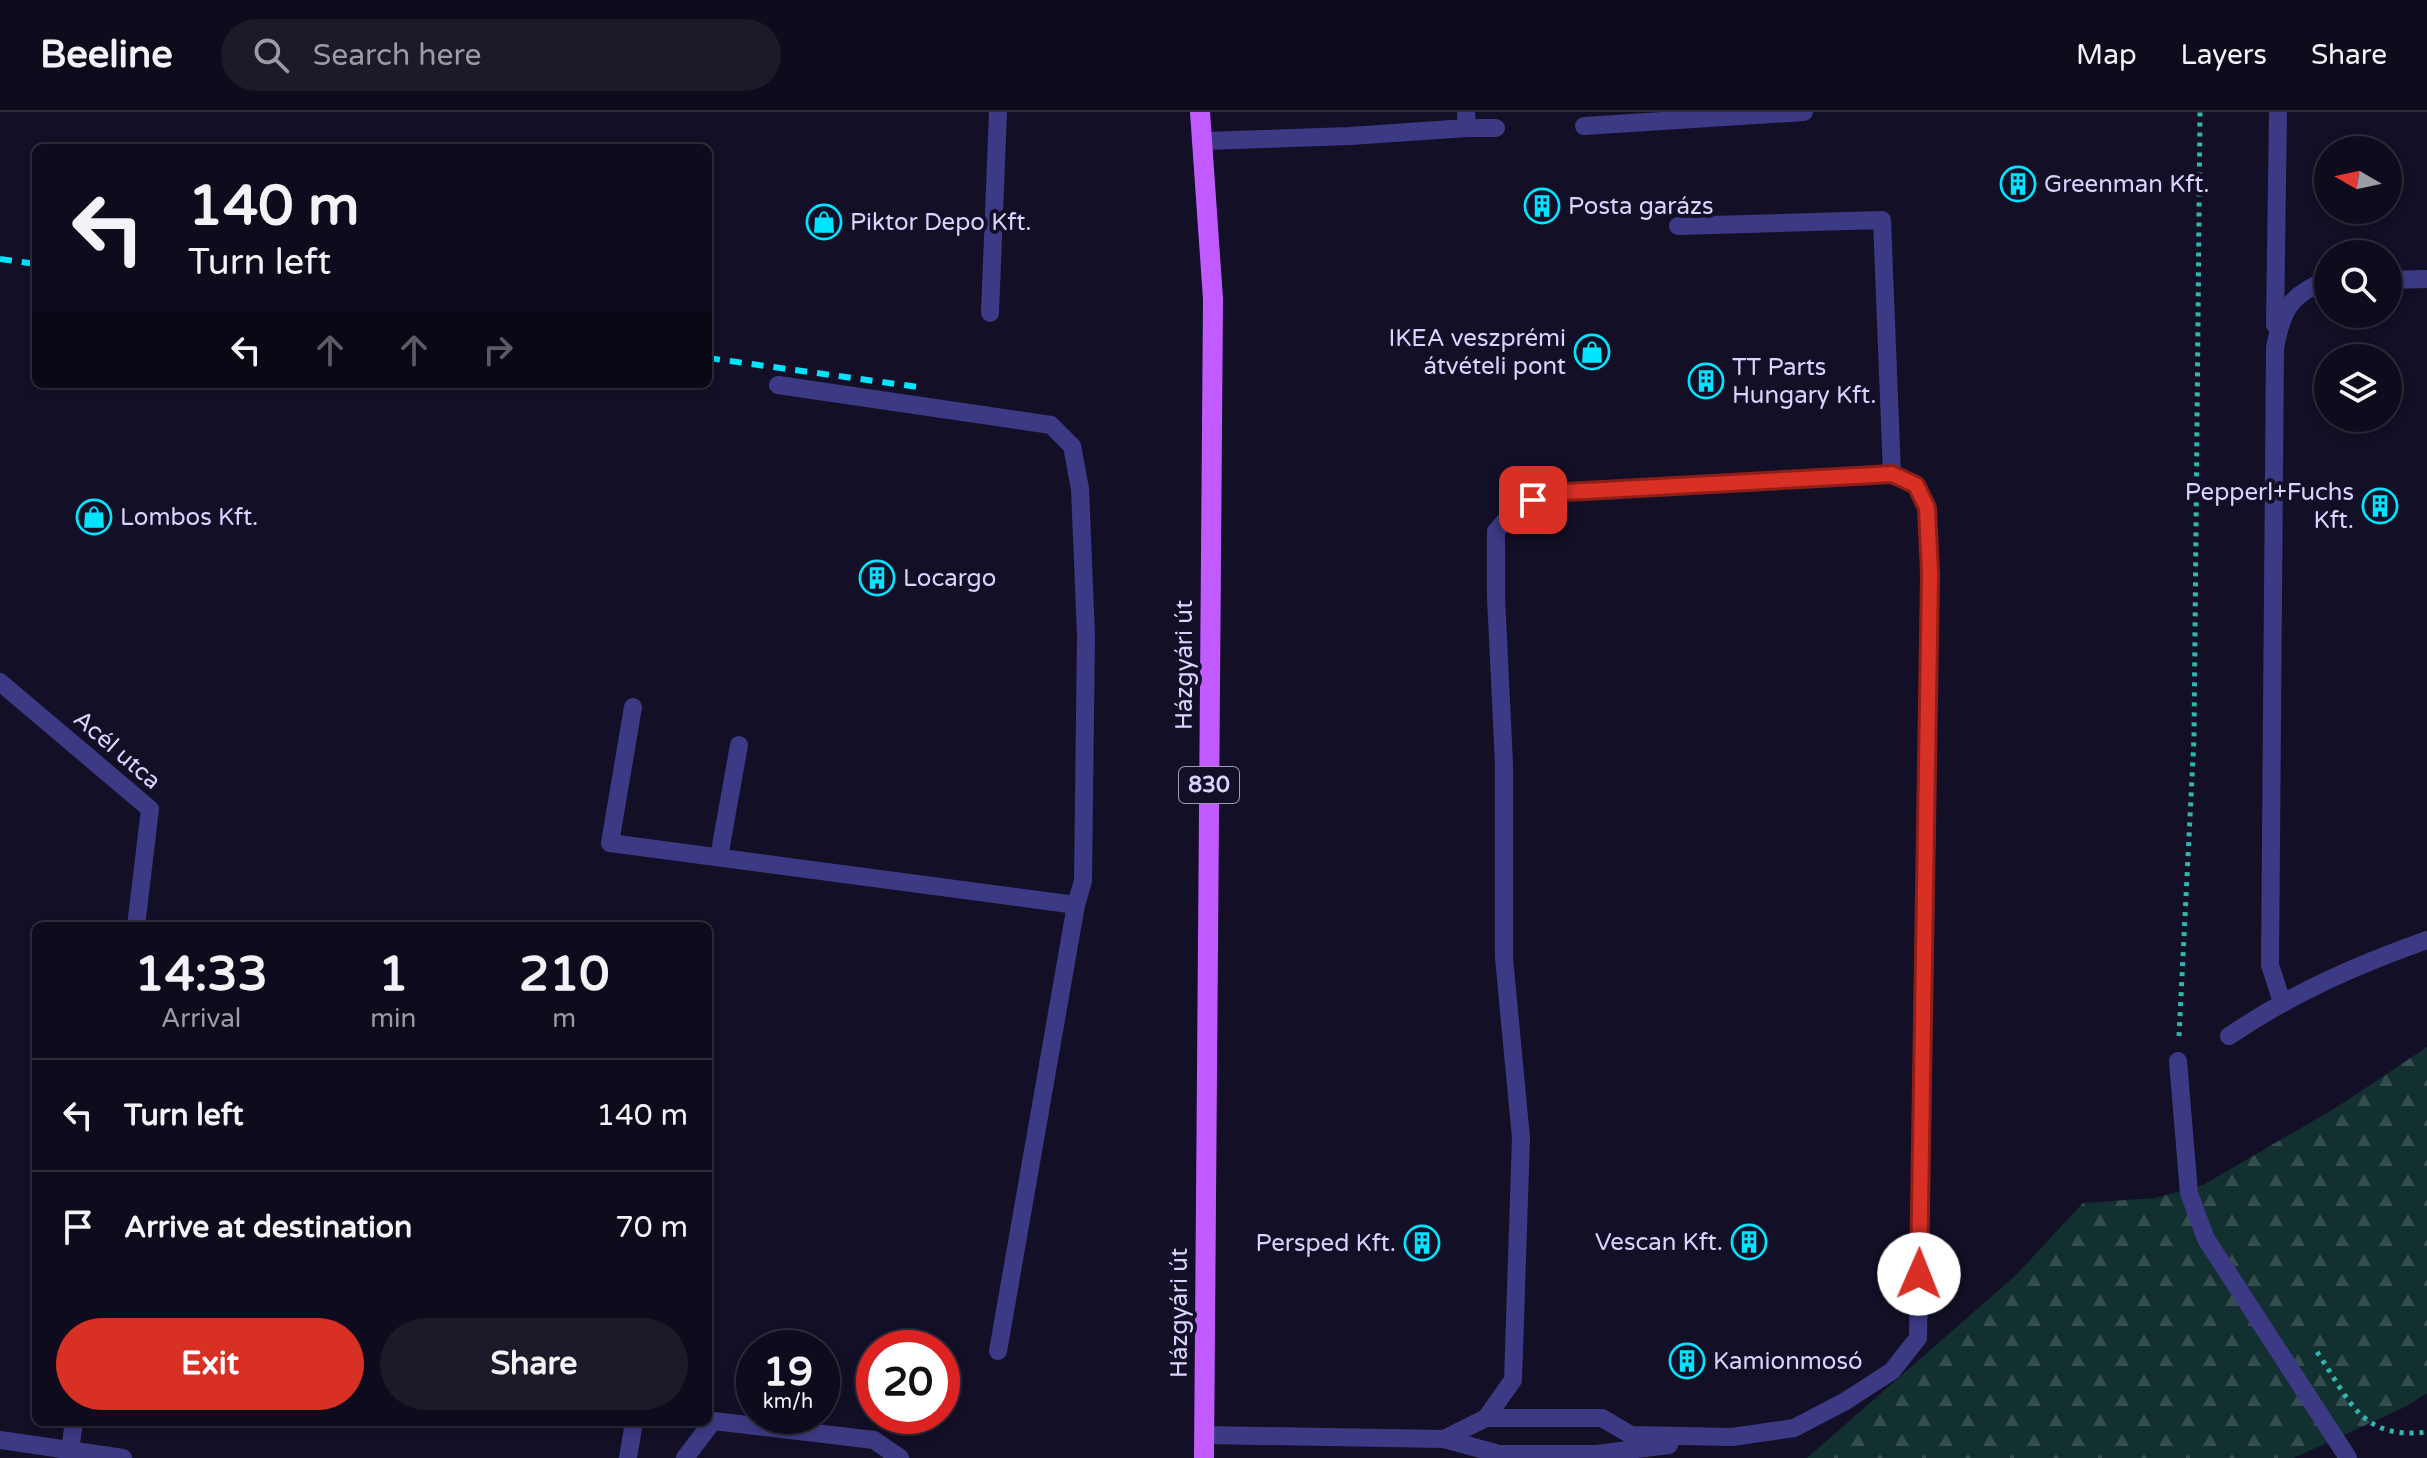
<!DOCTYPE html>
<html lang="en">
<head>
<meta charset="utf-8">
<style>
	:root { --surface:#0e0b1c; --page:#1c1929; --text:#f1f3f6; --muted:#9b9ba3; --line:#2e2b3b; --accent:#d93025 }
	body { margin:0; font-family:"Varela Round",sans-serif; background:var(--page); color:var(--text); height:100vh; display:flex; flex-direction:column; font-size:30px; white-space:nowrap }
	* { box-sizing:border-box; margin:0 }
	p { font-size:26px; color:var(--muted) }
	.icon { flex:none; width:44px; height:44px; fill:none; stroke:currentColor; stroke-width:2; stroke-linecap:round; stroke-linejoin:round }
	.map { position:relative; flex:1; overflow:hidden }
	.details { position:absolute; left:32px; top:810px; width:680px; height:504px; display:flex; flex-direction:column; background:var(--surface); border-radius:12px; box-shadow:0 4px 12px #0003,0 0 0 2px var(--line) }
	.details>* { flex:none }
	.top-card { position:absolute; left:32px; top:32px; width:680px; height:244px; border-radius:12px; box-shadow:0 4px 12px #0003,0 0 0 2px var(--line); background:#0e0b1c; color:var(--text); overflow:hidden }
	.needle { width:52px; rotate:279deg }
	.tools { position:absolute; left:2314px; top:24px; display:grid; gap:16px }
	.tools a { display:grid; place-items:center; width:88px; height:88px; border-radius:50%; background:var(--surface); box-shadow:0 4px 12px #0003,0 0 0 2px var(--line); font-size:40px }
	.speed { position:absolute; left:736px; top:1218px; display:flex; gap:16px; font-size:40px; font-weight:700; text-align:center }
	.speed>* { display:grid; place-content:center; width:104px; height:104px; border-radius:50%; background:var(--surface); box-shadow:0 4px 12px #0003,0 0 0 2px var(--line); line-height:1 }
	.speed small { font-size:20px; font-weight:400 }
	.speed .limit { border:12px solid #d22; background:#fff; color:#111 }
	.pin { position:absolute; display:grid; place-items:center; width:68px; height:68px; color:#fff; margin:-34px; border-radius:16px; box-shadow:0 4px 12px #0006 }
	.me { position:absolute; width:88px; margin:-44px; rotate:1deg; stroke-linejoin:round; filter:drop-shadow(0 0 6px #0008) }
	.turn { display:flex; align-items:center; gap:28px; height:168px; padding:0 24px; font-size:36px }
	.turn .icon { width:104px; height:104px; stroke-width:2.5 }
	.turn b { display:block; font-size:56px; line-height:68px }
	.lanes { display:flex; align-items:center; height:76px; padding:0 24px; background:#0003; justify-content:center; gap:40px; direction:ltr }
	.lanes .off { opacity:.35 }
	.eta { display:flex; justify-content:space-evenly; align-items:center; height:136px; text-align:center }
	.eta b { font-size:48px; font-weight:800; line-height:56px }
	.action { display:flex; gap:16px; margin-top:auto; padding:16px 24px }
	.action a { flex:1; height:92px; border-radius:48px; background:var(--accent); color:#fff; font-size:32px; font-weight:800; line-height:92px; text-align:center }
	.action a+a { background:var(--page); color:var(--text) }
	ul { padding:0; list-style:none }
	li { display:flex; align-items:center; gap:24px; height:112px; padding:0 24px; border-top:2px solid var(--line) }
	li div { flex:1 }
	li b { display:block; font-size:30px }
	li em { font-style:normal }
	header { display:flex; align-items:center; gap:48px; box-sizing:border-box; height:112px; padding:0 40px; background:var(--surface); border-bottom:2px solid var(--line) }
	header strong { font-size:38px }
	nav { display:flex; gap:44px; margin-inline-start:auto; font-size:28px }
	.search { width:560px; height:72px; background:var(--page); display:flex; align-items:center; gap:20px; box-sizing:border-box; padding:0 28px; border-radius:44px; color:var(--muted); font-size:30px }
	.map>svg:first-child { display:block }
	.forest { fill:url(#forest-firs) }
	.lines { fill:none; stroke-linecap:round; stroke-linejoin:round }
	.path { stroke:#2fb8b0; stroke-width:5; stroke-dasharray:4 6; stroke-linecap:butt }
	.lane { stroke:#3d3a85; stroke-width:18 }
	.primary { stroke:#c25bff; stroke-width:20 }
	.rail { stroke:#00e5ff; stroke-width:6; stroke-dasharray:12 10; stroke-linecap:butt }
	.route-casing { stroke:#8d1f18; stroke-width:20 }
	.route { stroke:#d93025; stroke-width:14 }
	.labels { text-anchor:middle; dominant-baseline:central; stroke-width:8; stroke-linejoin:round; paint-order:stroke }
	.shield { fill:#130f26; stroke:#9e99be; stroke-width:2 }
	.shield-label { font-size:22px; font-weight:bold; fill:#d9d4ff }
	.poi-label { font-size:24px; fill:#d9d4ff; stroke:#130f26; text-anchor:start }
	.street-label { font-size:24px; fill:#d9d4ff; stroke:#130f26 }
</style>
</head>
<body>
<header>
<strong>Beeline</strong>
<div class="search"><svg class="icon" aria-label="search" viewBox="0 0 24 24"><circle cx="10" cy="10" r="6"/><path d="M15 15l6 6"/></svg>Search here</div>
<nav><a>Map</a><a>Layers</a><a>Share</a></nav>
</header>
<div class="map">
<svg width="2427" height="1346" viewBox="0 0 2427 1346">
	<defs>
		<pattern id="forest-firs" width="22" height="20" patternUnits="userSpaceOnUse" patternTransform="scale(2)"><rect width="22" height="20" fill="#12302f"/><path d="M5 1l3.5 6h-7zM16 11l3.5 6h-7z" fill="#344d4e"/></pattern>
	</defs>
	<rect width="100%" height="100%" fill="#130f26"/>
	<path class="forest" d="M2427 935V1281L2407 1294 2294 1346H1807L2016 1163 2083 1091 2155 1086 2203 1073 2337 995Z"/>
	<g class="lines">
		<g class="path">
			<path d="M2179 924 2194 626 2200 0"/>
			<path d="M2317 1240C2350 1288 2360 1328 2427 1320"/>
		</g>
		<g class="lane">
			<path d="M1584 14 1804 0"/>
			<path d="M1467 16H1496"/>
			<path d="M1204 29 1350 24 1467 16 1466 0"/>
			<path d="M1678 114 1882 108 1892 362"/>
			<path d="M2388 168 2427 167"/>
			<path d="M990 201 998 0"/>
			<path d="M2275 213 2278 0"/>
			<path d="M778 273 1051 313 1072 334 1080 377 1086 523 1083 769 1076 793 998 1239"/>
			<path d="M0 570 150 697 136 814"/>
			<path d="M633 595 610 731 1076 793"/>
			<path d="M719 745 739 633"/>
			<path d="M2282 890 2270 853 2275 236C2282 198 2290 182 2328 168"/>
			<path d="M2229 924C2293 881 2354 854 2427 828"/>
			<path d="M2178 949 2189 1081 2206 1127 2348 1346"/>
			<path d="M1204 1323 1444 1327 1486 1306 1513 1268 1521 1026 1504 846V652L1496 485V419L1518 395 1548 381 1892 362 1916 373 1927 396 1930 462 1918 1226 1892 1259 1844 1290 1794 1316 1732 1325 1631 1323 1602 1306H1486"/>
			<path d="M1444 1327 1499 1342H1597L1669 1333"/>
			<path d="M0 1328 123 1346"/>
			<path d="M70 1338 74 1310"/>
			<path d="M628 1346 634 1310"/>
			<path d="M685 1346 713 1309 874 1328 900 1346"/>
		</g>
		<path class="primary" d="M1200 0 1213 187 1204 1346"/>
		<g class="rail">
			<path d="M0 147 36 152"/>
			<path d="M708 246 918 275"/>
		</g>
	</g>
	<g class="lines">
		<g class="route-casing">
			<path id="route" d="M1533 388 1548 381 1892 362 1916 373 1927 396 1930 462 1919 1162"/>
		</g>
		<use href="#route" class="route"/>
	</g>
	<defs>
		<g id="building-ring" transform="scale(1.8)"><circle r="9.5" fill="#130f26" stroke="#00e5ff" stroke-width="1.5"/><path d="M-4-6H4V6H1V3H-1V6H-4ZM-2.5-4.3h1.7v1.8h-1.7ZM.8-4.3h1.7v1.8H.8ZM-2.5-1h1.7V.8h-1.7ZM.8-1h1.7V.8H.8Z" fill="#00e5ff"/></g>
		<g id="shop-ring" transform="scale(1.8)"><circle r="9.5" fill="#130f26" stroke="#00e5ff" stroke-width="1.5"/><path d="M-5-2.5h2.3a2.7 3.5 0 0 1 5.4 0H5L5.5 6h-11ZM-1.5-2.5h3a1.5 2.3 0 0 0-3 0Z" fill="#00e5ff"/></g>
	</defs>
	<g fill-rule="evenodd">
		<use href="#building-ring" x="2018" y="72"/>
		<use href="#building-ring" x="1542" y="94"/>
		<use href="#shop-ring" x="824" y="110"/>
		<use href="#shop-ring" x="1592" y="240"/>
		<use href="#building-ring" x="1706" y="269"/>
		<use href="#building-ring" x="2380" y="394"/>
		<use href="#shop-ring" x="94" y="405"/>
		<use href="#building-ring" x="877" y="466"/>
		<use href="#building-ring" x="1749" y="1130"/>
		<use href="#building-ring" x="1422" y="1131"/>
		<use href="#building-ring" x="1687" y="1249"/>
	</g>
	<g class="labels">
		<rect class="shield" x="1179" y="655" width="60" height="36" rx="6"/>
		<g class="shield-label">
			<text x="1209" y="673">830</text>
		</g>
		<g class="poi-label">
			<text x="2044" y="72">Greenman Kft.</text>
			<text x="1568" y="94">Posta garázs</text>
			<text x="850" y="110">Piktor Depo Kft.</text>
			<text x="1566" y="226" text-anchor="end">IKEA veszprémi<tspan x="1566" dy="28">átvételi pont</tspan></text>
			<text x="1732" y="255">TT Parts<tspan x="1732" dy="28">Hungary Kft.</tspan></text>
			<text x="2354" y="380" text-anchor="end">Pepperl+Fuchs<tspan x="2354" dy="28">Kft.</tspan></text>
			<text x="120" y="405">Lombos Kft.</text>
			<text x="903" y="466">Locargo</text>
			<text x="1723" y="1130" text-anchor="end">Vescan Kft.</text>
			<text x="1396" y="1131" text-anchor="end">Persped Kft.</text>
			<text x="1713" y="1249">Kamionmosó</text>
		</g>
		<g class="street-label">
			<text transform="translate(1184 553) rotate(-90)">Házgyári út</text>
			<text transform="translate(117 638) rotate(41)">Acél utca</text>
			<text transform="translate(1179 1201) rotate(-90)">Házgyári út</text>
		</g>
	</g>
</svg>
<div class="tools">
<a><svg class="needle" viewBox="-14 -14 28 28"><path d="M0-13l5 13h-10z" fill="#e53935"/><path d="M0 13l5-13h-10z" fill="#9b9ba3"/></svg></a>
<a><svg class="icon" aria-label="search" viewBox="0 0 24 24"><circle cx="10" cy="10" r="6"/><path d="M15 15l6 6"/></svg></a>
<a><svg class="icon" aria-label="layers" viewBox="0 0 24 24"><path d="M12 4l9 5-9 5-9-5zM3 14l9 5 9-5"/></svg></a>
</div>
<div class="speed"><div>19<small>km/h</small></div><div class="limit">20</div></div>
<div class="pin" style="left:1533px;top:388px;background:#d93025"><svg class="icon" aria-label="arrive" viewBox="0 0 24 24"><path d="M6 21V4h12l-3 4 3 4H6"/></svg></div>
<svg class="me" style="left:1919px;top:1162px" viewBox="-20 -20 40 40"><circle r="19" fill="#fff"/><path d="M0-13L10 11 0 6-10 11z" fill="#d93025"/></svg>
<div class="top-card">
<div class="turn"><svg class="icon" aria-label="left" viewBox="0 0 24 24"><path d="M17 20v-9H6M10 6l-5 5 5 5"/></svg><div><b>140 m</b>Turn left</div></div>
<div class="lanes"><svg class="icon" aria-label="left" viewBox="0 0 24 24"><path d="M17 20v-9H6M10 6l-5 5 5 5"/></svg><svg class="icon off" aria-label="ahead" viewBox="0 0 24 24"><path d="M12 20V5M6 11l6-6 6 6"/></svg><svg class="icon off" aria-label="ahead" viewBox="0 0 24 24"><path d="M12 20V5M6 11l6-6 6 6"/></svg><svg class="icon off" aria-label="right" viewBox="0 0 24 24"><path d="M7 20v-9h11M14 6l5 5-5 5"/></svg></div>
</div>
<section class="details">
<div class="eta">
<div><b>14:33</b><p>Arrival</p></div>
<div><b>1</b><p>min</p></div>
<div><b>210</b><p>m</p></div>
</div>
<ul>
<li><svg class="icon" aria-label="left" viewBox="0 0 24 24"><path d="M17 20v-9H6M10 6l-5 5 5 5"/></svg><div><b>Turn left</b></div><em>140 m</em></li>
<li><svg class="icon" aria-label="arrive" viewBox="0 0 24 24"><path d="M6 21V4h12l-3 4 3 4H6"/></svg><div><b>Arrive at destination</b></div><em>70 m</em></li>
</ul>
<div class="action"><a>Exit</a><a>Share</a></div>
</section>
</div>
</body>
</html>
